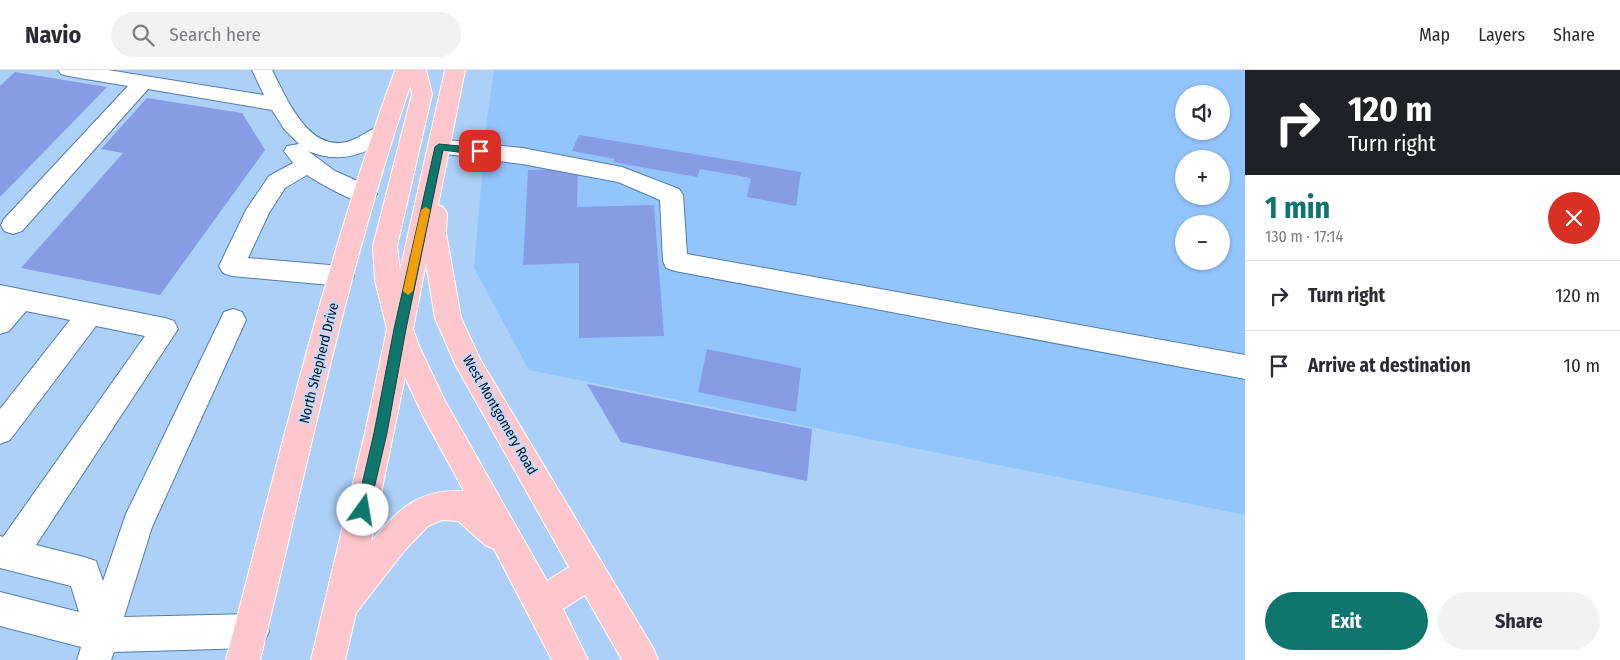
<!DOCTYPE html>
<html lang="en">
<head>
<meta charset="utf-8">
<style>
	:root { --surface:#fff; --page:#f2f2f3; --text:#2b2b33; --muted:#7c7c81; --line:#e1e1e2; --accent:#0f766e }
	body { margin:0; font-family:"Fira Sans Condensed",sans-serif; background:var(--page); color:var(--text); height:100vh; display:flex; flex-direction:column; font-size:19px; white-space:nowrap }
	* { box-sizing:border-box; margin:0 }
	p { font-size:16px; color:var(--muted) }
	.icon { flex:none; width:28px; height:28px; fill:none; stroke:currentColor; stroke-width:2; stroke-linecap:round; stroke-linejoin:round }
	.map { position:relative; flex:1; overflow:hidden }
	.drawer { display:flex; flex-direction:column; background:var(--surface); width:375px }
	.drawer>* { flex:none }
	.guide { background:#202124; color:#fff; overflow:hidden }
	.tools { position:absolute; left:1175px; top:15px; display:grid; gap:10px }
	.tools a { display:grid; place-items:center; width:55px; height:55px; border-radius:50%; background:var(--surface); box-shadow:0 1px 4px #0004; font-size:25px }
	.pin { position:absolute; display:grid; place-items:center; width:42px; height:42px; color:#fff; margin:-21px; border-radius:10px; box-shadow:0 2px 8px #0006 }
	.me { position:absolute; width:55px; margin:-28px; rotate:13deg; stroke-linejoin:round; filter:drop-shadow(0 0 4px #0008) }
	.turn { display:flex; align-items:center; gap:18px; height:105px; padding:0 20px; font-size:22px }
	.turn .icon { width:65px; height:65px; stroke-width:2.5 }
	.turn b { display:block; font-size:35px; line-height:42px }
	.round { display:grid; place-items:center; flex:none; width:52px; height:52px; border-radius:26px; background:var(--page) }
	.summary { display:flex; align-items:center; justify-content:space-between; height:85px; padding:0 20px }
	h1 { font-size:30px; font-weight:700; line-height:38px; color:var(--accent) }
	.button { display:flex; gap:10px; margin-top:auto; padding:10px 20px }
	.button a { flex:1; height:58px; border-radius:30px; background:var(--accent); color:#fff; font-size:20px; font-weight:700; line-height:58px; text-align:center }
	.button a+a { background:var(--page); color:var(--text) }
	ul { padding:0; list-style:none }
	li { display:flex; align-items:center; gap:15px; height:70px; padding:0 20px; border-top:1px solid var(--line) }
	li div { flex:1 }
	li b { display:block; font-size:19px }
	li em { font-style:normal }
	header { display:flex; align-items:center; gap:30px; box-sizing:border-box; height:70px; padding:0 25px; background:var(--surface); border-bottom:1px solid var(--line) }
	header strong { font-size:24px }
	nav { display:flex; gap:28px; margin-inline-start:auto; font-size:18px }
	.search { width:350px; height:45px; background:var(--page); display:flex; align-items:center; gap:12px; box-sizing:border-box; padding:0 18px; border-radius:28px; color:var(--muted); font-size:19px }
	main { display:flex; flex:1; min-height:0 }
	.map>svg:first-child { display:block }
	.built { fill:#93c5fd; fill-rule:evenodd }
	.building { fill:#879ce5 }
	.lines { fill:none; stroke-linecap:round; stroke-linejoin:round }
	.minor-casing { stroke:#527caa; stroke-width:2 }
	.major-casing { stroke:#fff; stroke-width:2 }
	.minor { fill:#fff; fill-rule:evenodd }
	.major { fill:#fec7ce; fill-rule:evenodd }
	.route { fill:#0f766e; stroke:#0a4d48 }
	.slow { fill:#f59e0b }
	.labels { text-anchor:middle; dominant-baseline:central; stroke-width:4; stroke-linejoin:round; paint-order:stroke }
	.street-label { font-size:14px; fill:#010d1e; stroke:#c1dcfb }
</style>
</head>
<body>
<header>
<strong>Navio</strong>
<div class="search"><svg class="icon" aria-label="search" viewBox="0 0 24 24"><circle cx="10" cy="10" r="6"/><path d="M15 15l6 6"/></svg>Search here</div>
<nav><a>Map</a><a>Layers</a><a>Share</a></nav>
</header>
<main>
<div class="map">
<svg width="1245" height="590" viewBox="0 0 1245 590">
	<rect width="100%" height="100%" fill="#acd0f8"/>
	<path class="built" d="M494 0H1245V445L529 300 474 198 487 48ZM1184 24H1221V61H1184ZM1184 89H1221V126H1184ZM1184 154H1221V191H1184Z"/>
	<g class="building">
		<path d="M15 2 107 17 0 127V16Z"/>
		<path d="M147 28 242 43 265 80 160 225 21 198 123 83 101 79Z"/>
		<path d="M579 65 801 102 796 136 747 127 751 108 700 99 697 107 613 92 615 89 572 81Z"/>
		<path d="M578 99 577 137 654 135 664 266 579 268V193L523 195 528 100Z"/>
		<path d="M707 279 801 298 796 342 698 322Z"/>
		<path d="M587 314 812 359 807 411 621 372Z"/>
	</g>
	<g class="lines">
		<g class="minor-casing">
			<g id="minor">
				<path d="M58 0H108L264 25 252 0H272C288 31 312 91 357 68 369 62 378 53 392 57L395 62C391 68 386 71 380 74 356 88 334 92 308 81L335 101 373 118 377 124 373 130C371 131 368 132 365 132 354 133 317 112 307 105L285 118 269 143 248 188 341 196 350 199 354 206 350 213 341 216 232 206 223 203 219 196 246 140 269 106 293 93 284 81 287 76 299 74 284 59 272 40 148 19 22 161 13 164 4 161 1 155 4 149 128 16 68 6 61 4Z"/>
				<path d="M439 69 522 78 622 97 679 119 683 125 687 184 1245 285V309L675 201 666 198 663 191 660 130 618 112 522 94 431 82 428 77 431 72Z"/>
				<path d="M0 215 165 248 174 251 178 259 36 475 84 487 96 491 103 511 126 444 224 242 233 239 242 242 246 250 152 457 124 547 252 544 264 549 269 561 264 573 252 578 114 582 111 590H77L81 577 0 556V522L79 542 71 516 0 498V466L3 467 145 266 96 256 10 370 0 374V339L70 250 26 241 9 261 0 264Z"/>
			</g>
		</g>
		<g class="major-casing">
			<path id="major" d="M395 0H426L432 24 397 176 400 201 445 0H465L438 135 443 137 447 143 446 163 461 248 480 289 653 578 658 590H622L585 525 563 539 588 590H552L494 479 485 475 458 451 442 450 428 456 405 480 356 543 345 590H311L365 363 387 259 375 210 373 176 412 24 410 16C346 203 307 398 260 590H226C278 392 325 192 395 0ZM426 193 435 248 456 296 569 497 547 511 445 331 419 276 413 259ZM405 307 424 348 464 421C417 419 399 439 371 472Z"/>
		</g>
		<use href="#minor" class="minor"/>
		<use href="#major" class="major"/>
	</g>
	<path class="route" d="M439 74 480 78 484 81 480 85 443 80 406 259 387 363 369 440 367 444 363 446 358 444 356 440 374 363 394 259 435 77Z"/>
	<path class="slow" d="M426 137 430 140 413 221 408 225 403 221 421 140Z"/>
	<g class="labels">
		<g class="street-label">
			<text transform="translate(319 293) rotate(-76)">North Shepherd Drive</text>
			<text transform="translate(500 345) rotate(60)">West Montgomery Road</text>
		</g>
	</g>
</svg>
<div class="tools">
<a><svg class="icon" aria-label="sound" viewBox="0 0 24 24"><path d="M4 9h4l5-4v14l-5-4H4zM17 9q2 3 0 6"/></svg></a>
<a>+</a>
<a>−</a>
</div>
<div class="pin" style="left:480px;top:81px;background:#d93025"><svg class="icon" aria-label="arrive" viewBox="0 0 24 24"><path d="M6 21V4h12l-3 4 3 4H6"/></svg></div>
<svg class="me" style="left:363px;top:440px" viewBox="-20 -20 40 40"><circle r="19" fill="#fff"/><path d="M0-13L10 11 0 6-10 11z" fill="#0f766e"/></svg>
</div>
<section class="drawer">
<div class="guide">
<div class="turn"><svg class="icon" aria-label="right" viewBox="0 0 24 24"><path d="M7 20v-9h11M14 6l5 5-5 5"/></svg><div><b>120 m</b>Turn right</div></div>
</div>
<div class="summary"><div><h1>1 min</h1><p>130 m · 17:14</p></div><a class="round" style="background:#d93025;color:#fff"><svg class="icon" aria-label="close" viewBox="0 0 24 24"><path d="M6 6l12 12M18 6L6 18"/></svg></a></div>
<ul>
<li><svg class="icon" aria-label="right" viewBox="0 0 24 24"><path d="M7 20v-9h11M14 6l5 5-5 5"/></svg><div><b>Turn right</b></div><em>120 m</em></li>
<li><svg class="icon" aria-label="arrive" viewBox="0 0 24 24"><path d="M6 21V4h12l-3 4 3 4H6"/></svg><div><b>Arrive at destination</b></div><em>10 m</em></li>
</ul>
<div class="button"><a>Exit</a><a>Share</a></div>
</section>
</main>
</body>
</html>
